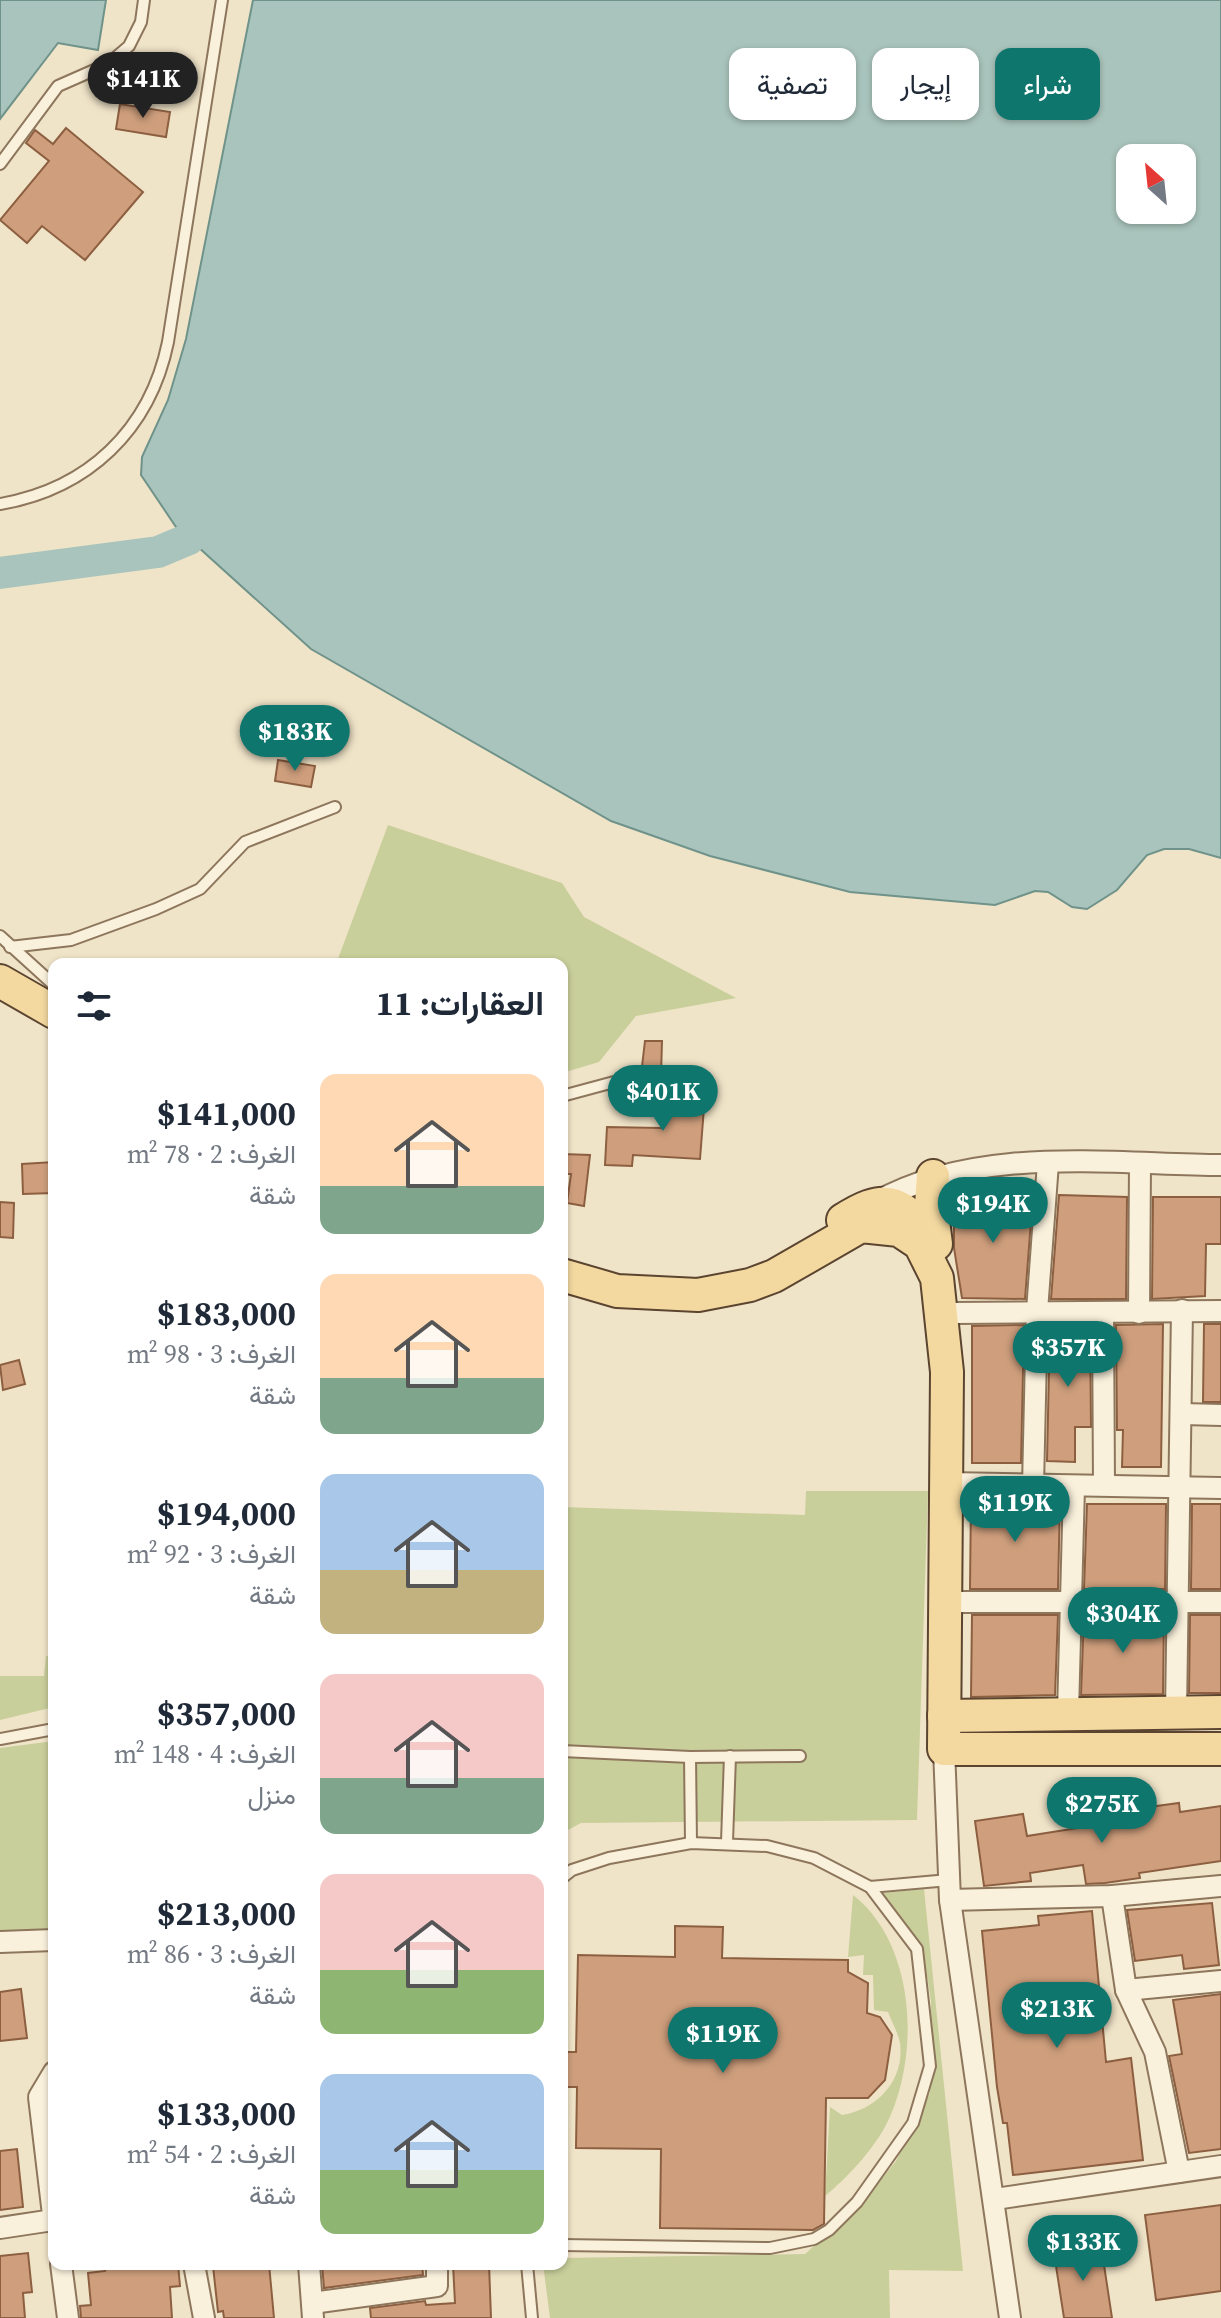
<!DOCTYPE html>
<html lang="ar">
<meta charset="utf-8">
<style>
:root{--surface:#fff;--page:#f2f2f3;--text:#1f2937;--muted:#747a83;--accent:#0f766e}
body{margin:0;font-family:"Source Serif 4",Vazirmatn,serif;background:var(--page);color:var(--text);direction:rtl;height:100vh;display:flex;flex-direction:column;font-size:30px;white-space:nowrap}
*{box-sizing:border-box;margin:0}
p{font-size:26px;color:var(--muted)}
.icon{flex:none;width:44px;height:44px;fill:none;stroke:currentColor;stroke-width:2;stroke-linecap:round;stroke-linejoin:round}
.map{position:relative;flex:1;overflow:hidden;direction:ltr}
.drawer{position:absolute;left:48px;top:958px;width:520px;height:1312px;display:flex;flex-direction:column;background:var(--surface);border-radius:16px;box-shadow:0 2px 6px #0004;direction:rtl}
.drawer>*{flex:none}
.hud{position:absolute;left:592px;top:48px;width:508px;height:72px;direction:rtl;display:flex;gap:16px}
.needle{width:52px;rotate:333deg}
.controls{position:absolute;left:1116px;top:144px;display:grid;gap:16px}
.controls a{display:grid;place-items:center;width:80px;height:80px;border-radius:16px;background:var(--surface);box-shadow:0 2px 6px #0004;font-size:40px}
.price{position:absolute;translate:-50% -68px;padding:0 18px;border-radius:28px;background:var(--accent);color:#fff;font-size:26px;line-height:52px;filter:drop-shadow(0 2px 4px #0008)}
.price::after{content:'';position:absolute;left:50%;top:48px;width:24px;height:18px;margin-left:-12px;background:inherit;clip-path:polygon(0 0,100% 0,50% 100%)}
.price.on{background:#222;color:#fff}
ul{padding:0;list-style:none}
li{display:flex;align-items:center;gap:24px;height:200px;padding:0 24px}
li span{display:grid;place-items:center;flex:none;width:224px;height:160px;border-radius:16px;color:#555}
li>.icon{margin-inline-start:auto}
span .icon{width:96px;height:96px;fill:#fffc;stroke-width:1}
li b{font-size:34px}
h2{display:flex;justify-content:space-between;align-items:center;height:96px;padding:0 24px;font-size:34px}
.tag{padding:0 28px;border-radius:16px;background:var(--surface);box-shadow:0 2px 6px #0004;font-size:28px;line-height:72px}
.tag.on{background:var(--accent);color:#fff}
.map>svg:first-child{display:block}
.green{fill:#c9cf9b}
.water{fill:#a9c4bc;stroke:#6f938a;stroke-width:2;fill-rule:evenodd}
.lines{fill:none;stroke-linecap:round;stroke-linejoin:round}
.river{stroke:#a9c4bc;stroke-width:32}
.building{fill:#cf9f7d;stroke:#8d5f41;stroke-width:2}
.service-casing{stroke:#8d765c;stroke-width:14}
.minor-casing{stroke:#8d765c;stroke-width:24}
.primary-casing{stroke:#5b4430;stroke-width:36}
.service{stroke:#faf1dc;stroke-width:10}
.minor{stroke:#faf1dc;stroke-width:20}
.primary{stroke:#f3d9a0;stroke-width:32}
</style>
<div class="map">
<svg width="1221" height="2318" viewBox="0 0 1221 2318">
<rect width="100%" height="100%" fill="#f0e4c8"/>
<g class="green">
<path d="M388,825L562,883L584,917L736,998L636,1016L599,1062L562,1073V964H336Z"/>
<path d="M806,1491H928L917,1820L581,1823L562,1833V1507L805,1515Z"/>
<path d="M46,1656H54V1707L0,1720V1676H44Z"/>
<path d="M54,1741V1930L0,1933V1748Z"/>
<path d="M924,1889L963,2271L889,2270L890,2318H550L543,2264H562V2258L805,2254L863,2202L896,2161L930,2093L931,2001L923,1951L882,1893Z"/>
<path d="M853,1895C917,1945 921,2059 885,2127C871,2152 847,2178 825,2196L830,2107L842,2115C876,2110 905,2081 900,2043C898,2033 892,2022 888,2012L874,2010L873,1975H863L864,1955L848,1957Z"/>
</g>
<g class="water">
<path d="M0,0H106L98,50L58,43L0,119Z"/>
<path d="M253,0H1221V858L1189,849H1164L1147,855L1117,890L1087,909L1072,907L1048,892L1035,891L995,905L850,892L710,856L611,821L311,649L176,527L141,475L142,457L168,400L186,339ZM1130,158H1182V210H1130Z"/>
</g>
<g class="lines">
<path class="river" d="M0,573L158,552L189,539"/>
</g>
<g class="building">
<path d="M120,104L170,112L166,137L116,129Z"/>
<path d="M66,128L143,192L85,260L42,226L27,243L0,220L49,161L26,143L35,130L53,144Z"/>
<path d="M278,760L315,766L311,787L275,781Z"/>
<path d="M645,1041H662L661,1075H641Z"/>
<path d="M683,1081L706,1082L700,1159L633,1155L632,1166L605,1165L607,1127L662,1128L663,1111L682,1112Z"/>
<path d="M562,1154L590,1155L584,1206L567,1203L571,1174H562Z"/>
<path d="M54,1162V1193L23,1194L22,1164Z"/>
<path d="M996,1193L1033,1195L1025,1299L962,1298L954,1248V1195L996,1196Z"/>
<path d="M1059,1195L1127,1197L1126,1299H1051Z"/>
<path d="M1153,1197H1221V1244H1206L1205,1296L1152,1299Z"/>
<path d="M0,1202L14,1203L13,1238L0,1237Z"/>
<path d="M1163,1324L1161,1467H1122L1123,1430H1117L1116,1325Z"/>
<path d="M1204,1324H1221V1402H1203Z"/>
<path d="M1024,1325L1021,1463H972V1326Z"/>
<path d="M1050,1325H1090L1091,1427H1075V1462L1047,1461Z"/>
<path d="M19,1360L25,1384L3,1390L0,1365Z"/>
<path d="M971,1499L1060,1501L1058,1589H970Z"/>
<path d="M1087,1504H1166L1165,1589H1084Z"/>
<path d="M1192,1504H1221V1589H1191Z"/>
<path d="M972,1615H1058L1055,1695L971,1697Z"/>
<path d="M1084,1615H1164L1163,1694L1081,1695Z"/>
<path d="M1190,1615H1221V1693H1189Z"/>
<path d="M1179,1803L1180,1812L1221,1806V1861L1139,1873L1140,1878L1105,1883L1086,1884L1083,1865L1030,1873L1031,1881L984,1886L975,1821L1023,1814L1027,1836L1078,1828L1076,1817Z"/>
<path d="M1212,1903L1219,1965L1184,1969L1182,1955L1135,1961L1127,1910Z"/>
<path d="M1092,1911L1106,2062L1131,2058L1143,2160L1013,2175L1007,2123H1003L997,2087L982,1931L1039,1925L1038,1916Z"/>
<path d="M675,1926L723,1927L722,1958L848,1960V1972L868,1983L867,2013L880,2017L892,2035L885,2080L868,2098H826L824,2224L813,2230L660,2228L661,2149L576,2148L577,2087H562V2052H576L578,1955L675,1957Z"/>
<path d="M21,1989L27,2038L0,2041V1992Z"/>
<path d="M1221,1994V2149L1189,2153L1169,2056L1182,2054L1173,2000Z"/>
<path d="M17,2149L23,2207L0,2210V2151Z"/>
<path d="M1221,2205V2291L1156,2300L1145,2215Z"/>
<path d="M1101,2245L1112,2318H1064L1054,2253Z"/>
<path d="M28,2253L32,2292L23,2293L25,2318H0V2256Z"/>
<path d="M104,2264H178L180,2286L170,2287L172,2318H81L80,2306L91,2305L88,2273L105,2271Z"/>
<path d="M269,2264L274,2318H224L223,2311L218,2312L213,2266Z"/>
<path d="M322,2264H422L423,2275L324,2288Z"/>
<path d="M453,2264H489L491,2318H371L370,2308L425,2301L426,2305L455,2303Z"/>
</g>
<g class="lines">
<defs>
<g id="service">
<path d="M0,164L58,86L108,64L129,46L141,22L144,0"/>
<path d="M0,504C88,489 150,430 168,342L222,0"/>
<path d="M0,936L54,985"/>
<path d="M10,947L71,940L156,909L200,889L245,842L335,807"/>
<path d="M562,1096L614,1082"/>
<path d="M0,1739L54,1729"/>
<path d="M562,1751L690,1757L800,1756"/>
<path d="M690,1757L691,1843"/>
<path d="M727,1842L730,1756"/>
<path d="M562,1878L572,1870L609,1858L691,1843L767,1846L814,1858L870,1887L917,1949L930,2066L913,2123L857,2202L829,2230L814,2239L770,2248L562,2245"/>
<path d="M870,1887L949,1880"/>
<path d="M527,2264L532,2318"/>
</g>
<g id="minor">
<path d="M876,1202C978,1145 1108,1164 1221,1165"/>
<path d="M954,1313L1221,1311"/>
<path d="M1103,1313L1104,1485"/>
<path d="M1139,1313L1140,1164"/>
<path d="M1183,1414L1221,1415"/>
<path d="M947,1483L1221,1488"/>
<path d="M1033,1486L1037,1311L1048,1163"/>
<path d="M947,1602H1221"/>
<path d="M1176,1712L1182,1310"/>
<path d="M1068,1713L1074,1487"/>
<path d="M944,1749L950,1900L1010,2318"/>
<path d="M1112,1896L1126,1990L1155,2052L1179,2172"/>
<path d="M950,1900L1112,1896L1221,1886"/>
<path d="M0,1942L54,1940"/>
<path d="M1126,1990L1221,1981"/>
<path d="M54,2072L39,2097L54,2223"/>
<path d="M995,2199L1221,2166"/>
<path d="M0,2228L53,2220"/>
<path d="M61,2264L68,2318"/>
<path d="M194,2264L204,2318"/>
<path d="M309,2264L313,2318"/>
<path d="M312,2303L437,2286V2264"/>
</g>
<g id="primary">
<path d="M0,981L54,1012"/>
<path d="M933,1176L931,1205L936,1244"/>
<path d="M843,1220C882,1195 898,1198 928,1234"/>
<path d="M562,1275L617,1291L698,1295L750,1285L774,1276L861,1226L899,1230L920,1244L937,1278L947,1372L944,1749H1221"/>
<path d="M944,1716L1221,1712"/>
</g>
</defs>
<use href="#service" class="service-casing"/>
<use href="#minor" class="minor-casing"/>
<use href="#primary" class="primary-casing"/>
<use href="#service" class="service"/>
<use href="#minor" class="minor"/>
<use href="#primary" class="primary"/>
</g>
</svg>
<div class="controls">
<a><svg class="needle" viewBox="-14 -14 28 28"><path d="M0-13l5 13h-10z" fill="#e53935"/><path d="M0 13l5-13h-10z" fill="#747a83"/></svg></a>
</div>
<b class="price on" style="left:143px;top:120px">$141K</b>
<b class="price" style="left:295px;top:773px">$183K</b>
<b class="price" style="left:663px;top:1133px">$401K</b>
<b class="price" style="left:993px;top:1245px">$194K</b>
<b class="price" style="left:1068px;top:1389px">$357K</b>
<b class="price" style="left:1015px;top:1544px">$119K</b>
<b class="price" style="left:1123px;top:1655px">$304K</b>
<b class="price" style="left:1102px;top:1845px">$275K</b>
<b class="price" style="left:1057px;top:2050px">$213K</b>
<b class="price" style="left:723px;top:2075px">$119K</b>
<b class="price" style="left:1083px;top:2283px">$133K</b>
<div class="hud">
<a class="tag on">شراء</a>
<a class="tag">إيجار</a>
<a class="tag">تصفية</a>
</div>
<section class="drawer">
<h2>العقارات: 11<svg class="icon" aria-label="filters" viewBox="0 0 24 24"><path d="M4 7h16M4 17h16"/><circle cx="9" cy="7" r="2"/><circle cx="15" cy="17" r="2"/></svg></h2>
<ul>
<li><span style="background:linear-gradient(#ffd9b3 70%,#7fa58c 0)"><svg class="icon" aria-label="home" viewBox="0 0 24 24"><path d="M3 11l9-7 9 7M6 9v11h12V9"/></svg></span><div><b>$141,000</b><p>الغرف: 2 · 78 m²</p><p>شقة</p></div></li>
<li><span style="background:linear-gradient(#ffd9b3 65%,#7fa58c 0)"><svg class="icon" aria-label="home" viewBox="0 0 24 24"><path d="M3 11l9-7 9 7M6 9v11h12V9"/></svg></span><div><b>$183,000</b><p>الغرف: 3 · 98 m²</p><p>شقة</p></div></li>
<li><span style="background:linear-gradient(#a9c7e8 60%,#c2b280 0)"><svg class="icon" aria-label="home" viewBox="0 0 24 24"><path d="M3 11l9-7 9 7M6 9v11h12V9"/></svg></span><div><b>$194,000</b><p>الغرف: 3 · 92 m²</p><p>شقة</p></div></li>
<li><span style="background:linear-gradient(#f6c9c9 65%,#7fa58c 0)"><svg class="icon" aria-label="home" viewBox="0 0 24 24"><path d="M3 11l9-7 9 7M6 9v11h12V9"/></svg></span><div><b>$357,000</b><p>الغرف: 4 · 148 m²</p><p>منزل</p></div></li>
<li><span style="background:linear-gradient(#f6c9c9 60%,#8fb573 0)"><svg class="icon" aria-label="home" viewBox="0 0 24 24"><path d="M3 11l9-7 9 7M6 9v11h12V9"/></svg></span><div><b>$213,000</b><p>الغرف: 3 · 86 m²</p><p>شقة</p></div></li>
<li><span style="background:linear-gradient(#a9c7e8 60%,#8fb573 0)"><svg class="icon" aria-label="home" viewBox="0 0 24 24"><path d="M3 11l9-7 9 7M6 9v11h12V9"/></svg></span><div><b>$133,000</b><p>الغرف: 2 · 54 m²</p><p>شقة</p></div></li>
</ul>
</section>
</div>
